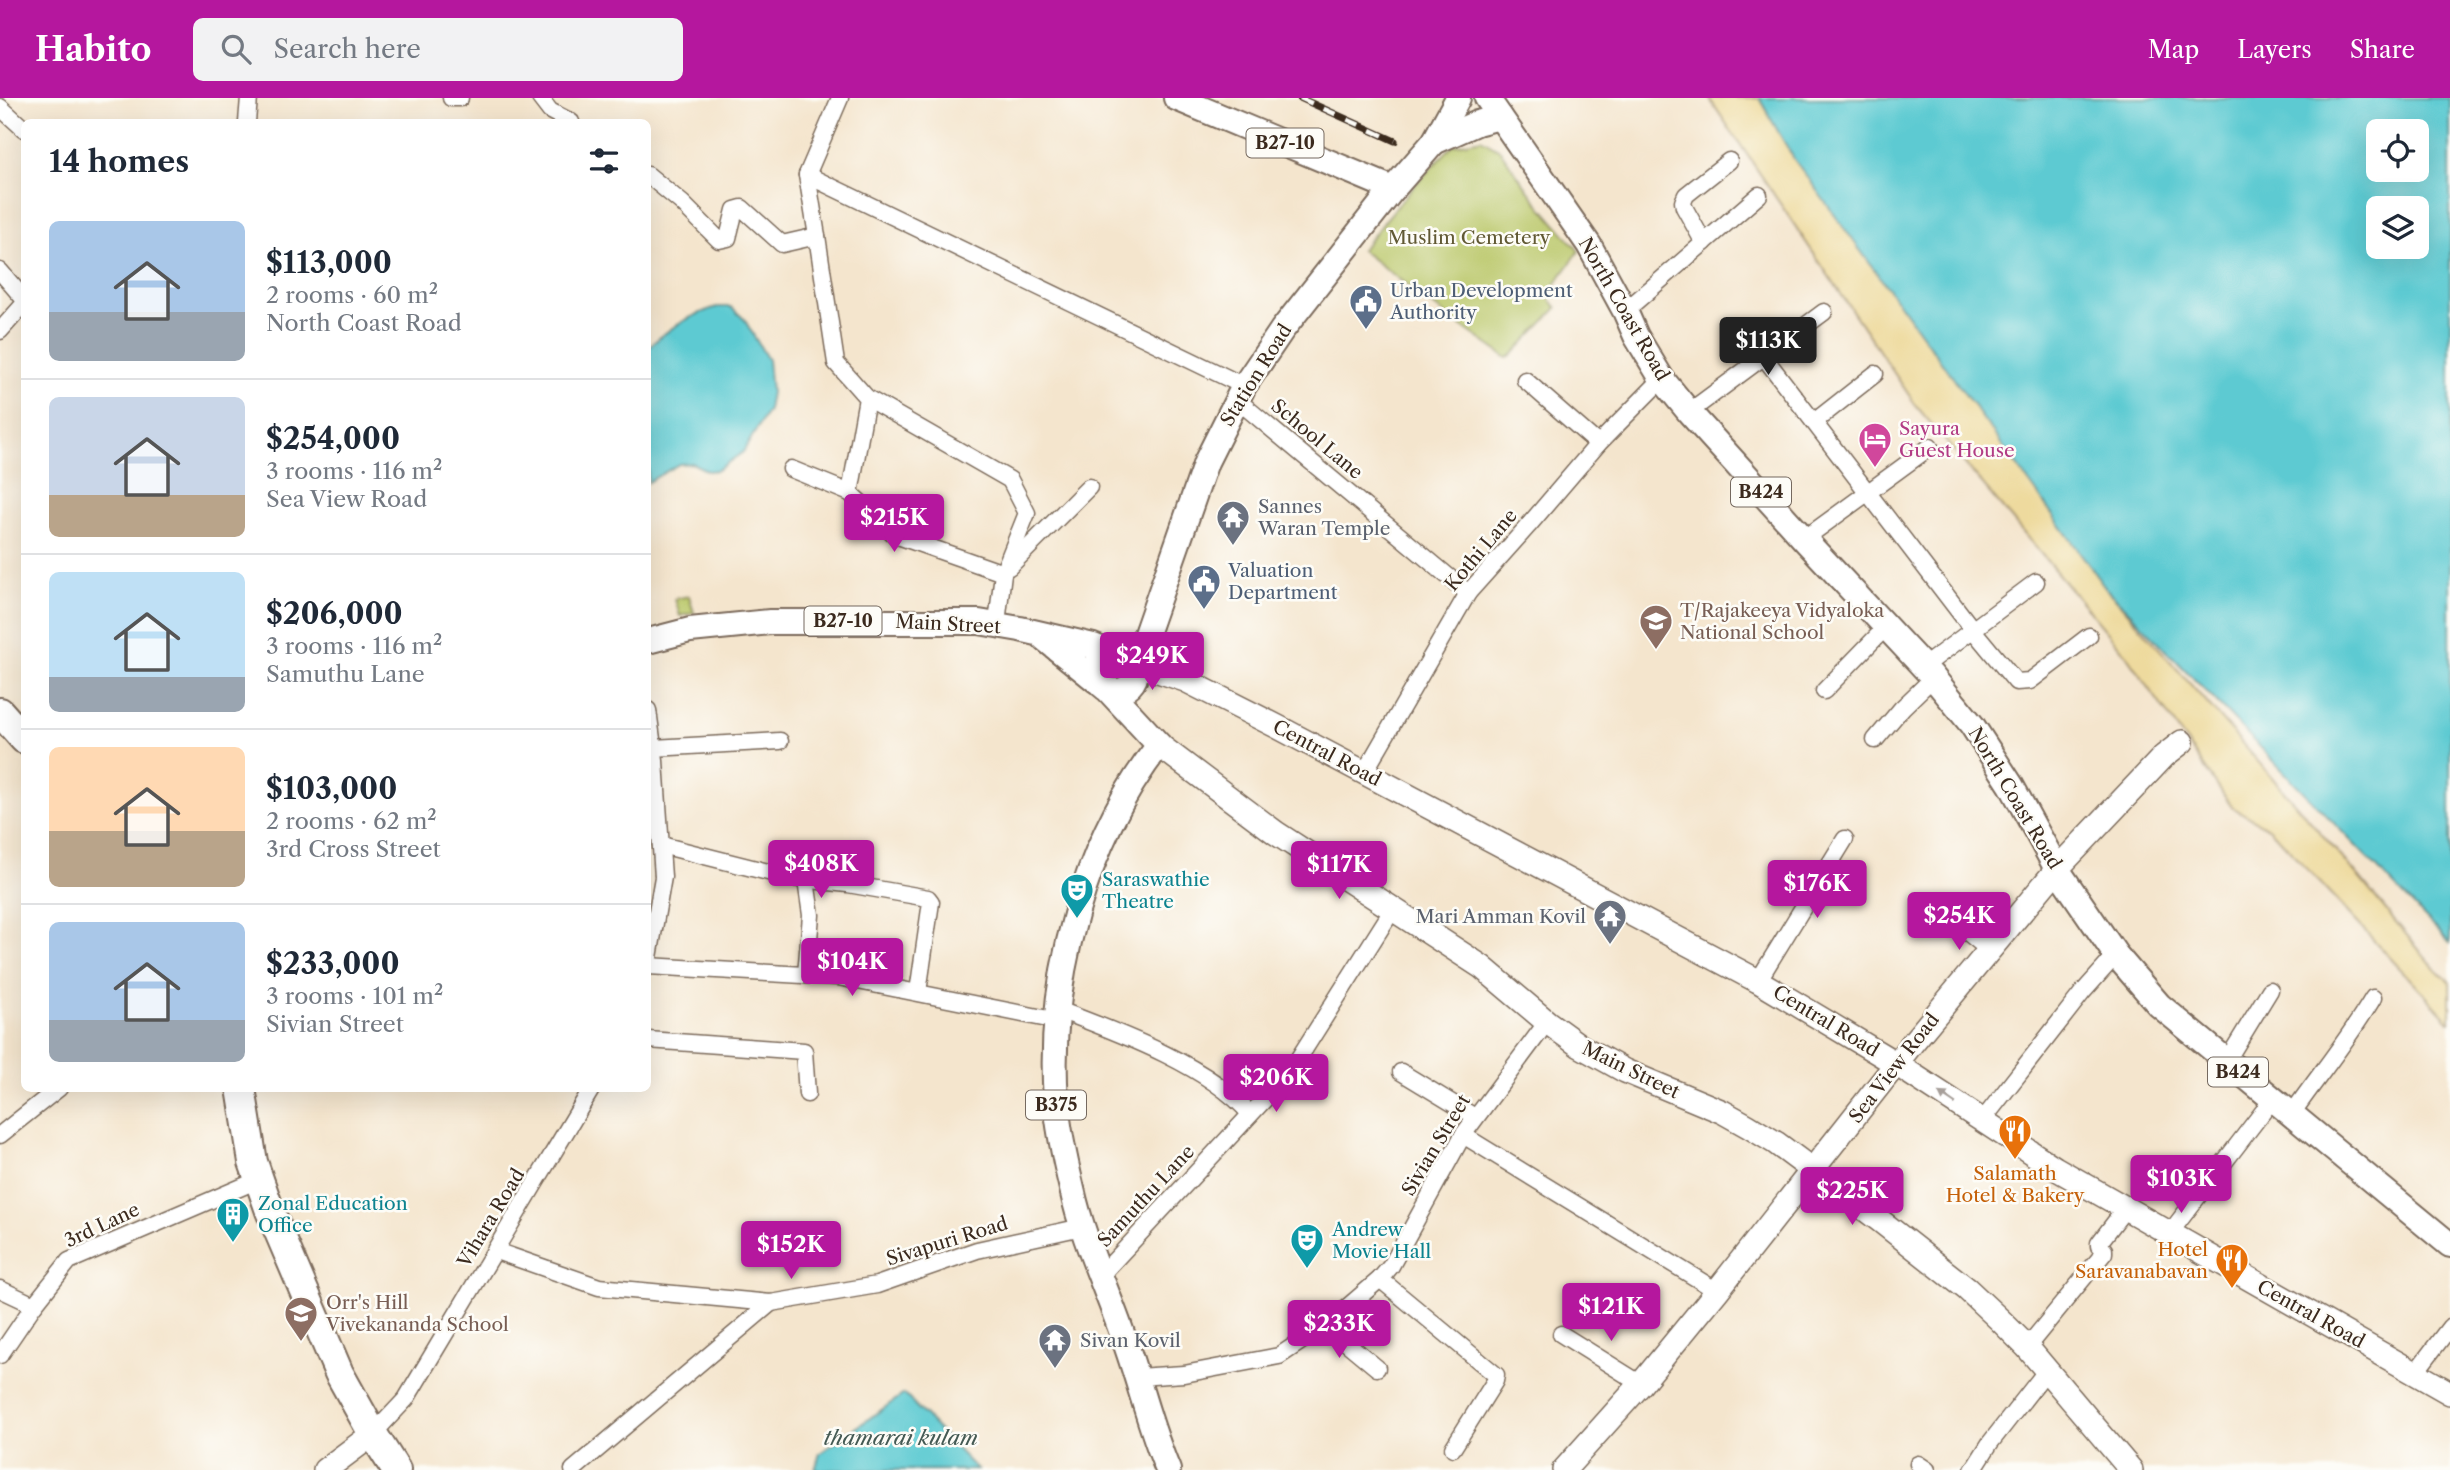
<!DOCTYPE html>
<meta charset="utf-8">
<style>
:root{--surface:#fff;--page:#f2f2f3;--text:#1f2937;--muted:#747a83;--line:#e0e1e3;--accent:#b5179e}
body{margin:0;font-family:"Libre Caslon Text",serif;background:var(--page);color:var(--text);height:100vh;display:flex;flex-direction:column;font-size:26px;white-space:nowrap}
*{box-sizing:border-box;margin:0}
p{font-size:23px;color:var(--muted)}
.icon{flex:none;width:38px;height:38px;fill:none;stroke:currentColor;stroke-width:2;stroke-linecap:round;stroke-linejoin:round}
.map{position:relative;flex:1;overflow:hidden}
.details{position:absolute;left:21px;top:21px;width:630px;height:973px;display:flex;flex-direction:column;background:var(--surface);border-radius:10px;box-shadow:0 7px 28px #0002}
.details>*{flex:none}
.buttons{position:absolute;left:2366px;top:21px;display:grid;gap:14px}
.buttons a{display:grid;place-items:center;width:63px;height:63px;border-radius:10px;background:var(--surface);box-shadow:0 7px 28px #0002;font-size:35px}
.price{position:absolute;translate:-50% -60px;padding:0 16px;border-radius:7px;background:var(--accent);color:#fff;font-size:23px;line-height:46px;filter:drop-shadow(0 2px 4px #0008)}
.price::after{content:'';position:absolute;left:50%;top:42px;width:21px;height:16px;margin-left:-10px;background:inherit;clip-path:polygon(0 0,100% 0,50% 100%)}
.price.on{background:#222;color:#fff}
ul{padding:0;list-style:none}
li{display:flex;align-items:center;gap:21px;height:175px;padding:0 28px}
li+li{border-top:2px solid var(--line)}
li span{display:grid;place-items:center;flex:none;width:196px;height:140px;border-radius:10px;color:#555}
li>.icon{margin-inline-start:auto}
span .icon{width:84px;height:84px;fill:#fffc;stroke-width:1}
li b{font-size:30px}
h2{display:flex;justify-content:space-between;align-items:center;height:84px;padding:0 28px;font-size:30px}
header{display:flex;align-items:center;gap:42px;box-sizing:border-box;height:98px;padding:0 35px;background:var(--accent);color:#fff}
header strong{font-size:33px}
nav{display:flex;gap:38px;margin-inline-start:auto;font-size:24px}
.search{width:490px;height:63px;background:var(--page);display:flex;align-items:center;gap:18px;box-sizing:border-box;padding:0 24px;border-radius:10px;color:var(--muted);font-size:26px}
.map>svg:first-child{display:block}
.green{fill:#bac769;stroke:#7a7844;stroke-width:2}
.sand{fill:#eeda9e;stroke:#94825e;stroke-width:2}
.water{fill:#5dcad2;stroke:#4c7a78;stroke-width:2;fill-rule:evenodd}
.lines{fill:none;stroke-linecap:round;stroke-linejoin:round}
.street-casing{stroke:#7c6b5b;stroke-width:19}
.secondary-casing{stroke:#7c6b5b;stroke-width:26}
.primary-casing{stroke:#7c6b5b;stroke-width:28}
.highway-casing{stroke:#7c6b5b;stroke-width:32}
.street{stroke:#fff;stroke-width:16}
.secondary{stroke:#fff;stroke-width:23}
.primary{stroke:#fff;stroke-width:24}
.highway{stroke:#fff;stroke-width:28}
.rail-casing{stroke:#3b2a1e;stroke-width:7}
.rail{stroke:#fdfcf7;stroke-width:4.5;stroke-dasharray:13;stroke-linecap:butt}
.oneway{fill:#a79f9a}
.labels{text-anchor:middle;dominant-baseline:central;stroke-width:5;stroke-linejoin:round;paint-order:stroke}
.shield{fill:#fdfcf7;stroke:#75695f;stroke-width:2}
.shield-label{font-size:18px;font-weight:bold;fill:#3b2a1e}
.park-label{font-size:19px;fill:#615934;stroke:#fdfcf7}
.service-label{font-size:19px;fill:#4e5e75;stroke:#fdfcf7;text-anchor:start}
.street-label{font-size:19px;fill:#3b2a1e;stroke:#fdfcf7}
.hotel-label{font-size:19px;fill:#b23c85;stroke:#fdfcf7;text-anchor:start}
.worship-label{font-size:19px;fill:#5b616d;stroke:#fdfcf7;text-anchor:start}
.education-label{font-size:19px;fill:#785e54;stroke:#fdfcf7;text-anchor:start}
.culture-label{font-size:19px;fill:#0d838f;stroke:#fdfcf7;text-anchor:start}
.food-label{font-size:19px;fill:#c56008;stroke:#fdfcf7}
.water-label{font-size:21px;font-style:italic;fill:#455a54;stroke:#fdfcf7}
</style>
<header>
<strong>Habito</strong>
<div class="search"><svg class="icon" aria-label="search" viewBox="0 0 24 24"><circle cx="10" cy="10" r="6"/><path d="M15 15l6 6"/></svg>Search here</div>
<nav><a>Map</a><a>Layers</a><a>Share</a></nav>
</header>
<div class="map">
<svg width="2450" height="1372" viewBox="0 0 2450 1372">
<rect width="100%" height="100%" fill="#fdfcf7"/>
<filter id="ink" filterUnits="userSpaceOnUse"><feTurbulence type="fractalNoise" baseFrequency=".0143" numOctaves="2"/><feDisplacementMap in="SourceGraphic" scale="14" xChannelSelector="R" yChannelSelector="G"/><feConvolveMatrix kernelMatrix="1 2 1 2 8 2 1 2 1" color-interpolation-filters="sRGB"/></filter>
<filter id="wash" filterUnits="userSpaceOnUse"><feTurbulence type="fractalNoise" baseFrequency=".00686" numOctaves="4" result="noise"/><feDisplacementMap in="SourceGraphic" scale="28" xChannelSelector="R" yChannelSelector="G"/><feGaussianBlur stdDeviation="1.57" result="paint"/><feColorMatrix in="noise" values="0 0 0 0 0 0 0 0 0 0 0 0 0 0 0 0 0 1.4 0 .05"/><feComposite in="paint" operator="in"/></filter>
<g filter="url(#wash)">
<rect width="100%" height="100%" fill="#f4e5cd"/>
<g class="green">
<path d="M1481,41L1500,52L1533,99L1579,153L1547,198L1557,210L1512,257L1507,260L1447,218L1361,152L1411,91L1453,47Z"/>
<path d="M689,498L694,515L680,518L675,501Z"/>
</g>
<path class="sand" d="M1709,0H1759L1794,61L2106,490L2353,772L2434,870L2450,884V924L2270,731L2232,709L2124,554L1917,309Z"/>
<g class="water">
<path d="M1759,0H2450V845L2106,490L1794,61ZM2417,33V72H2378V33ZM2417,110V149H2378V110Z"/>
<path d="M717,209H731L744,221L768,262L771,294L768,312L743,354L717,372L708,373L692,365L679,366L648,384V250C667,231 691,217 717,209Z"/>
<path d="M904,1296L977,1372H815L820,1355Z"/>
</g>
</g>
<g filter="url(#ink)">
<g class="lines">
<defs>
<g id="street">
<path d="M451,0H460"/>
<path d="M540,0L550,13L571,24"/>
<path d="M840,0L807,77L1244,288"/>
<path d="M0,9L24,31"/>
<path d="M247,24L249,0"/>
<path d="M648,77L682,105L719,142L728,140L735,112L742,110L782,146L817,138L807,77"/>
<path d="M817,138L836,265L867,300L850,395"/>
<path d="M1704,145L1684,109L1683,104L1686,97L1729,63"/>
<path d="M0,173L24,201"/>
<path d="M1625,213L1759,97"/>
<path d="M0,233L24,206"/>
<path d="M1764,259L1973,532L2016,584L2030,583L2089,538"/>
<path d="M1525,282L1598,346"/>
<path d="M867,300L1010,382L1027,415L1003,475"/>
<path d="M1236,301L1468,495"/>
<path d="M1689,314L1824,214"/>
<path d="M1814,324L1875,276"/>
<path d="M791,371L850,395L895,437L1003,475L997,525"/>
<path d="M1804,441L1930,349"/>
<path d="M1009,469L1089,389"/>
<path d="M1923,569L2036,484"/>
<path d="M1824,593L1887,528"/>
<path d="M648,612L655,663L663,779L648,865"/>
<path d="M1875,642L1902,610L1933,580"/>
<path d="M653,650L780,643"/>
<path d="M1364,675L1468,495L1528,428L1598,346L1662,281"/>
<path d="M661,747L792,780L848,786L928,800L931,804L918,894"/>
<path d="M806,782L811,817L806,877"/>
<path d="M1933,806L1989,852"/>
<path d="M648,868L838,879L1058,923"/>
<path d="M1758,883L1845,741"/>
<path d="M1059,912C1117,934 1210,968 1250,1016"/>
<path d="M648,942L804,953L807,996"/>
<path d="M2226,964L2270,892"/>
<path d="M1401,974L1475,1019"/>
<path d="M2291,1017C2318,978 2349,941 2373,900"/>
<path d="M1982,1023L2082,895L2116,857"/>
<path d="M0,1037L59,990"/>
<path d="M1463,1037L1717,1193"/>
<path d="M2169,1136L2272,1002"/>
<path d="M496,1153L599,1189L771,1205L877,1187L977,1152L1082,1129"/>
<path d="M1101,1177L1290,974L1393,811"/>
<path d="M1380,1181L1496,1277L1495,1283L1453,1350"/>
<path d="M0,1191L34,1207"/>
<path d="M1325,1227L1377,1270"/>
<path d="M1561,1236L1641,1286"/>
<path d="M2027,1249L2104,1155V1152L2099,1148V1145L2125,1111"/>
<path d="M0,1257L34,1207L69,1163L258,1082"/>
<path d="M2415,1275L2450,1229"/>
<path d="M1137,1279L1184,1276L1279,1258L1330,1224L1380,1181L1391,1168L1463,1037L1547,924"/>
<path d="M373,1336L406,1301L592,990"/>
<path d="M1918,1366L1927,1372"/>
<path d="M573,1372L771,1205"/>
<path d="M1973,1372L1990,1345L2047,1272"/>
</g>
<g id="secondary">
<path d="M1134,565L1185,582L1278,629L1758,883L1890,962L2055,1070L2450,1295"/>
<path d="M1159,647L1276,735L1482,869L1547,924L1580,948L1625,973L1723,1014L1748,1028L1776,1045L1878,1121L1967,1191L2000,1222L2027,1249L2131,1372"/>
<path d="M325,1372L373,1336"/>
<path d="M1564,1372L1641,1286L1717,1193L1914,943L2057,771L2164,658L2182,644"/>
</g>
<g id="primary">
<path d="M1176,0L1393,91"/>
<path d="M1487,0L1589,147L1625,213L1636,238L1662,281L1689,314L1804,441L1932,578L1972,627L2011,687L2057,771L2116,857L2159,907L2450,1147"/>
<path d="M1434,44L1477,25L1500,19"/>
<path d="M1045,541L1097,583"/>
<path d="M648,543L690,532L770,524H979L1020,531L1093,548L1108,554"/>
<circle cx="1116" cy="573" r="20"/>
<path d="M1133,562L1146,536L1206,364L1244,288L1282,232L1393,91L1434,44L1458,0"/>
<path d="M1109,593L1159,647"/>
<path d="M1159,647C1085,742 1047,882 1056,1002C1058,1032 1065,1062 1072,1091C1083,1142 1107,1191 1124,1241C1140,1285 1150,1330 1168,1372"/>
</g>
<g id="highway">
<path d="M0,614L24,641"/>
<path d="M241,990L253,1064L270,1113L339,1275L373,1336L396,1372"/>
</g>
</defs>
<use href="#street" class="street-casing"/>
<use href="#secondary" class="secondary-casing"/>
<use href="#primary" class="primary-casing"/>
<use href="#highway" class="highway-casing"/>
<use href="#street" class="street"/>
<use href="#secondary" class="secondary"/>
<use href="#primary" class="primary"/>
<use href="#highway" class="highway"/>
<defs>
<path id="rail" d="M1300,0L1395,43"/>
</defs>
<use href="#rail" class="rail-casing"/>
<use href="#rail" class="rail"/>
</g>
<defs><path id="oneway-solid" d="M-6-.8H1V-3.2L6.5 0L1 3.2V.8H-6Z" transform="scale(1.75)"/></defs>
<use class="oneway" href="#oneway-solid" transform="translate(1947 1000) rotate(-146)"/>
</g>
<defs>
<symbol id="civic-pin" viewBox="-11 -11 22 30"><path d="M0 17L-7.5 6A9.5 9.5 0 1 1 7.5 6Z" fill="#5c6f8a" stroke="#fdfcf7"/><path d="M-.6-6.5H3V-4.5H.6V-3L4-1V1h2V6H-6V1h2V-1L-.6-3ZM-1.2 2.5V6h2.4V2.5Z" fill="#fff"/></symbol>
<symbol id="hotel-pin" viewBox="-11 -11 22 30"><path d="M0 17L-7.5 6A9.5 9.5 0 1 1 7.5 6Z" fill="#d1479c" stroke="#fdfcf7"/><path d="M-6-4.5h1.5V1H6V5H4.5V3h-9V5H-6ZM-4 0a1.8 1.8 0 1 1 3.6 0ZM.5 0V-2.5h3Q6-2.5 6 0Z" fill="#fff"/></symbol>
<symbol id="temple-pin" viewBox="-11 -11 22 30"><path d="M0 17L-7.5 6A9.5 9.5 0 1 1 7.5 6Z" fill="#6b7280" stroke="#fdfcf7"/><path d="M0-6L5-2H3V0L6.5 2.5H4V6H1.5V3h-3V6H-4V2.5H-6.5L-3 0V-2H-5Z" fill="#fff"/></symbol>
<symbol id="school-pin" viewBox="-11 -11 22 30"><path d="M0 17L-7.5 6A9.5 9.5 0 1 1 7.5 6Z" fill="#8d6e63" stroke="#fdfcf7"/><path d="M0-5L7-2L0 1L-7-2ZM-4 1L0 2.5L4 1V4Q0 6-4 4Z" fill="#fff"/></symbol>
<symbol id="theatre-pin" viewBox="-11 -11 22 30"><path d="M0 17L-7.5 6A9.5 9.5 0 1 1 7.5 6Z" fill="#0f9aa8" stroke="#fdfcf7"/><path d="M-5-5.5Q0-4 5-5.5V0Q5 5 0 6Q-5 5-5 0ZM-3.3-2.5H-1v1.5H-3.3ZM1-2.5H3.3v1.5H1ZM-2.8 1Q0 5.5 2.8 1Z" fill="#fff"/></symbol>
<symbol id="restaurant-pin" viewBox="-11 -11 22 30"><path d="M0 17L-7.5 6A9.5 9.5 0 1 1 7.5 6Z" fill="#e8710a" stroke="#fdfcf7"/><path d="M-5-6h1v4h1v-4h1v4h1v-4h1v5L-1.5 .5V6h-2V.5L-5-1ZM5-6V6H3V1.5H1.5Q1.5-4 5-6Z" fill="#fff"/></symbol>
<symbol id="building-pin" viewBox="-11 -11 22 30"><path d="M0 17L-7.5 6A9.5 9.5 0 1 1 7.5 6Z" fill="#0f9aa8" stroke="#fdfcf7"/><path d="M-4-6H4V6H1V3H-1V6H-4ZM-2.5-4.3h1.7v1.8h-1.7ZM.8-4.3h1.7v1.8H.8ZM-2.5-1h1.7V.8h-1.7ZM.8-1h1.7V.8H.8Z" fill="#fff"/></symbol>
</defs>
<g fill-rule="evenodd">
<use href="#civic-pin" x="1347" y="184" width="38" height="52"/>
<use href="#hotel-pin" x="1856" y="322" width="38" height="52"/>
<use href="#temple-pin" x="1214" y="400" width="38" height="52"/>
<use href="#civic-pin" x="1185" y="464" width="38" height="52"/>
<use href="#school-pin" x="1637" y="504" width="38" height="52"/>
<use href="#theatre-pin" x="1058" y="773" width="38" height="52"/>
<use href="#temple-pin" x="1591" y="799" width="38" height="52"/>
<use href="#restaurant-pin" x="1996" y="1014" width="38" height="52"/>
<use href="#building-pin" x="214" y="1097" width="38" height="52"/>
<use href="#theatre-pin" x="1288" y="1123" width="38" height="52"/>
<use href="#restaurant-pin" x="2213" y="1143" width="38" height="52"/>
<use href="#school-pin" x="282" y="1196" width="38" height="52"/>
<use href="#temple-pin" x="1036" y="1223" width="38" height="52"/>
</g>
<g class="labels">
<g class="shield">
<rect x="1246.5" y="30.5" width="77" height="29" rx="5"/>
<rect x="1731" y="379.5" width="60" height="29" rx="5"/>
<rect x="804.5" y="508.5" width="77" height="29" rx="5"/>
<rect x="2208" y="959.5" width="60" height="29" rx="5"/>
<rect x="1026" y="992.5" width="60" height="29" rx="5"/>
</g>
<g class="shield-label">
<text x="1285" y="45">B27-10</text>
<text x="1761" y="394">B424</text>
<text x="843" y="523">B27-10</text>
<text x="2238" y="974">B424</text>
<text x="1056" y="1007">B375</text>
</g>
<g class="park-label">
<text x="1469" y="139">Muslim Cemetery</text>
</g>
<g class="service-label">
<text x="1390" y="192">Urban Development<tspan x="1390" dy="22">Authority</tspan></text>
<text x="1228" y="472">Valuation<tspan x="1228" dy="22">Department</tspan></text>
</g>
<g class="street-label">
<text transform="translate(1624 211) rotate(60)">North Coast Road</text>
<text transform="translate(1256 277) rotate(-58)">Station Road</text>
<text transform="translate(1317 341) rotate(40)">School Lane</text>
<text transform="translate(1481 452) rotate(-50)">Kothi Lane</text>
<text transform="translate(948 526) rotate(3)">Main Street</text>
<text transform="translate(1327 655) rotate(28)">Central Road</text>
<text transform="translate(2015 700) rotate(59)">North Coast Road</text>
<text transform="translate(1826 923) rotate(31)">Central Road</text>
<text transform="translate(1894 970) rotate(-52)">Sea View Road</text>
<text transform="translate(1631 972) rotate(26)">Main Street</text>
<text transform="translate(1436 1047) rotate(-59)">Sivian Street</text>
<text transform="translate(1146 1098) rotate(-47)">Samuthu Lane</text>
<text transform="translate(491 1120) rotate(-59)">Vihara Road</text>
<text transform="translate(102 1127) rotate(-25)">3rd Lane</text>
<text transform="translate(947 1143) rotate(-17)">Sivapuri Road</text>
<text transform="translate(2311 1216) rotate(29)">Central Road</text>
</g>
<g class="hotel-label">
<text x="1899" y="330">Sayura<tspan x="1899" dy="22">Guest House</tspan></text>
</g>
<g class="worship-label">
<text x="1258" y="408">Sannes<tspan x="1258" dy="22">Waran Temple</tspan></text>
<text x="1586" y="818" text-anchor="end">Mari Amman Kovil</text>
<text x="1080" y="1242">Sivan Kovil</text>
</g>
<g class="education-label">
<text x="1680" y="512">T/Rajakeeya Vidyaloka<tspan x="1680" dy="22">National School</tspan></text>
<text x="326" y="1204">Orr's Hill<tspan x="326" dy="22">Vivekananda School</tspan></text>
</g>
<g class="culture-label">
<text x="1102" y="781">Saraswathie<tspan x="1102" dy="22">Theatre</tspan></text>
<text x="258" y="1105">Zonal Education<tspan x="258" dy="22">Office</tspan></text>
<text x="1332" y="1131">Andrew<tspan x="1332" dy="22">Movie Hall</tspan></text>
</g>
<g class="food-label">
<text x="2015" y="1075">Salamath<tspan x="2015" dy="22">Hotel &amp; Bakery</tspan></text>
<text x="2208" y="1151" text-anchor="end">Hotel<tspan x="2208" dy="22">Saravanabavan</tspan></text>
</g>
<g class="water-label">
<text x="901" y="1339">thamarai kulam</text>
</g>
</g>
</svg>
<div class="buttons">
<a><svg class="icon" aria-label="locate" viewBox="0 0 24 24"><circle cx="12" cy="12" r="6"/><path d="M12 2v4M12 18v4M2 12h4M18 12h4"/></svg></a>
<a><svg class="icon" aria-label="layers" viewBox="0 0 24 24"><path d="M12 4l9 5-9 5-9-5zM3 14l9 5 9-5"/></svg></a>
</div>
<b class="price on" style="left:1768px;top:279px">$113K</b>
<b class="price" style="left:894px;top:456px">$215K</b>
<b class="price" style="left:1152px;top:594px">$249K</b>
<b class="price" style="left:821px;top:802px">$408K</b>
<b class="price" style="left:1339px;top:803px">$117K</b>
<b class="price" style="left:1817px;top:822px">$176K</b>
<b class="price" style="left:1959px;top:854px">$254K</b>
<b class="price" style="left:852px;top:900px">$104K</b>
<b class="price" style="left:1276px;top:1016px">$206K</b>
<b class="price" style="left:2181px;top:1117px">$103K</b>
<b class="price" style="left:1852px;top:1129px">$225K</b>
<b class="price" style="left:791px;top:1183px">$152K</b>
<b class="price" style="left:1611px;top:1245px">$121K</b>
<b class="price" style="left:1339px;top:1262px">$233K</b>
<section class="details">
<h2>14 homes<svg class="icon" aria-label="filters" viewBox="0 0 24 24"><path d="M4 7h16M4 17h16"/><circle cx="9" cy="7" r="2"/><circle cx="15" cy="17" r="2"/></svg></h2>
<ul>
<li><span style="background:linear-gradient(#a9c7e8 65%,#9aa5b1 0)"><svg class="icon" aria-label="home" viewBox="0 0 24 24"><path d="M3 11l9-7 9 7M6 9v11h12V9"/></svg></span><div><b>$113,000</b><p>2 rooms · 60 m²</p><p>North Coast Road</p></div></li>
<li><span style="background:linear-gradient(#c9d6e8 70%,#b9a48a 0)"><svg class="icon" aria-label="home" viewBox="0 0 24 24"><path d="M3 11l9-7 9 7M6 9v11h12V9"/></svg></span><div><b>$254,000</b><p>3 rooms · 116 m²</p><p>Sea View Road</p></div></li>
<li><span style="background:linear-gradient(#bfe0f5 75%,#9aa5b1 0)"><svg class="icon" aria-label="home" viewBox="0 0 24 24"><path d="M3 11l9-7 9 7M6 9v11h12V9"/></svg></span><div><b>$206,000</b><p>3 rooms · 116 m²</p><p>Samuthu Lane</p></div></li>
<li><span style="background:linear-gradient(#ffd9b3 60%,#b9a48a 0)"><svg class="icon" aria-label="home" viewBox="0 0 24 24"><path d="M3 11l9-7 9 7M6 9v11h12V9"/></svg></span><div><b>$103,000</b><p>2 rooms · 62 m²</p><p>3rd Cross Street</p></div></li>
<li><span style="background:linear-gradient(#a9c7e8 70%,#9aa5b1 0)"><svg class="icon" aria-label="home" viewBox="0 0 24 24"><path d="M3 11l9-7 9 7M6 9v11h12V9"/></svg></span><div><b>$233,000</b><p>3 rooms · 101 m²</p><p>Sivian Street</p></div></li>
</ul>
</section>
</div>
